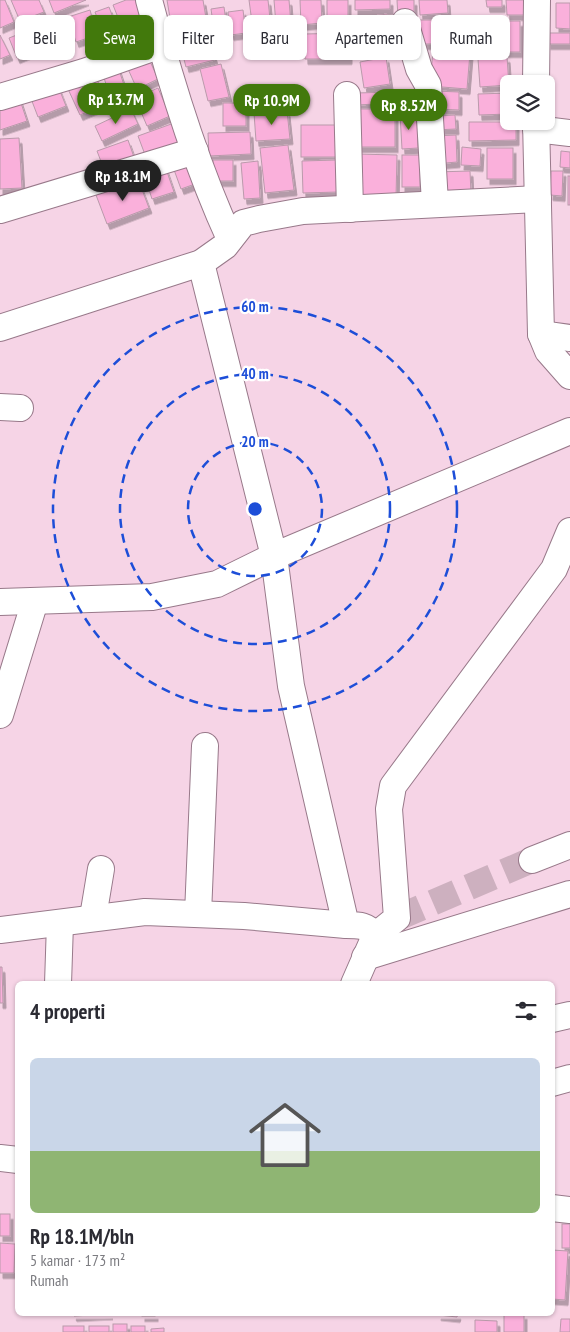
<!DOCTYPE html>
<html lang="id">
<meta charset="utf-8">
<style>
:root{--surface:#fff;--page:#f7f7f7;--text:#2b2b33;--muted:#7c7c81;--line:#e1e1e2;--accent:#42790c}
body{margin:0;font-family:"PT Sans Narrow",sans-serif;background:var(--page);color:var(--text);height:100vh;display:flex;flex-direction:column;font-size:19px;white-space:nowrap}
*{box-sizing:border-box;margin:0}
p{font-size:16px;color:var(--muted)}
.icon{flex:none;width:28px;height:28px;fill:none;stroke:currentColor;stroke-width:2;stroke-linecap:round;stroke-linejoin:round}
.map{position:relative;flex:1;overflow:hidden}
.drawer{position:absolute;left:15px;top:981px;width:540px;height:335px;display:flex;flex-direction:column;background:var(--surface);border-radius:8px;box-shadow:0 1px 4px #0004}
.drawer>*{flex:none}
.banner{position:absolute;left:15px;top:15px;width:540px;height:45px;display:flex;gap:10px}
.fabs{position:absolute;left:500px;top:75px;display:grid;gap:10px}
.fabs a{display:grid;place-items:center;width:55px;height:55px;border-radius:8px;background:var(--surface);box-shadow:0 1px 4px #0004;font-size:25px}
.price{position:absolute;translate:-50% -42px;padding:0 11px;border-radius:18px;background:var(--accent);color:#fff;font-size:16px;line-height:32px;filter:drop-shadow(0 1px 2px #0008)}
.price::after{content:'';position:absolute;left:50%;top:30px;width:15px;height:11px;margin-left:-8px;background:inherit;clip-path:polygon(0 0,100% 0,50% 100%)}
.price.active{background:#222;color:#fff}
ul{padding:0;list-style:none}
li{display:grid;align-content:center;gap:10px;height:265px;padding:0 15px}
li+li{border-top:1px solid var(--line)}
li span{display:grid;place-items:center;height:155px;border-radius:8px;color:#555}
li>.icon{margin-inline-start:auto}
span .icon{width:90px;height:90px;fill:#fffc;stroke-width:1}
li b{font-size:21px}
h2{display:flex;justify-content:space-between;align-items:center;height:60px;padding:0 15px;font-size:21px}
.chip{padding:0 18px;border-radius:8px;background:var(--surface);box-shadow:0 1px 4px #0004;font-size:18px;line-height:45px}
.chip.active{background:var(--accent);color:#fff}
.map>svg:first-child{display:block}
.building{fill:#fab0db;stroke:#ba9aab;filter:url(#shadow)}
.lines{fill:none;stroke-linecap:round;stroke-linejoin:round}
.minor-tunnel{stroke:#cdb0bf;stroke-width:26;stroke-dasharray:26 13;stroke-linecap:butt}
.minor-casing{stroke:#98798a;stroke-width:28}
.minor{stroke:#fff;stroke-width:26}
.ring{fill:none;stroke:#1d4ed8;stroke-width:2.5;stroke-dasharray:9 6}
.centre{fill:#1d4ed8;stroke:#fff;stroke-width:2.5}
.ring-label{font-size:15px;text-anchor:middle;font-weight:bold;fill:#1d4ed8;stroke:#fff;stroke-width:4.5;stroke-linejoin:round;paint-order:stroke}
</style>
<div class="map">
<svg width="570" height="1332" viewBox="0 0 570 1332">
<defs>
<filter id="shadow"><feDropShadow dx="3" dy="5.5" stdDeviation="0" flood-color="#0004"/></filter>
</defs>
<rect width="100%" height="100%" fill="#f6d4e6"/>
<g class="building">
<path d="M0,0H5L14,22L0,28Z"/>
<path d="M11,0H39L44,12L20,21Z"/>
<path d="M49,0H86L54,13Z"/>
<path d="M126,0H136L142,16L121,25L113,5Z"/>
<path d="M167,0H203L206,18L171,24Z"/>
<path d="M249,0H268L271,28L253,30Z"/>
<path d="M274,0H289L291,24L276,25Z"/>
<path d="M300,0H321L322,23L301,25Z"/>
<rect x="327" y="0" width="21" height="21"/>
<path d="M355,0H390V9L355,10Z"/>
<path d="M397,0H414V18H398Z"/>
<path d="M419,0H447L448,13L420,15Z"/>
<path d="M486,0H502V7H487Z"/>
<path d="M506,0H526V15H507Z"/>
<path d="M556,3H570V29L556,28Z"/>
<path d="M109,7L118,31L104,36L95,12Z"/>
<path d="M224,7L229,42L216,44L211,9Z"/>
<path d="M90,10L97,35L76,42L68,17Z"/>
<path d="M243,10L246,33L231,35L228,12Z"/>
<path d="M387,14L389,29L361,33L359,18Z"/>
<path d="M62,19L70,35L55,43L46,26Z"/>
<rect x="413" y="20" width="39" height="24"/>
<rect x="495" y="21" width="25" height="31"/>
<path d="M205,22L215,60L186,67L176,29Z"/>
<path d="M40,26L48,45L17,58L9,38Z"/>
<path d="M145,26L152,42L133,50L126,34Z"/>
<path d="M349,33V59H305L304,34Z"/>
<rect x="548" y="33" width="22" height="11"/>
<path d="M0,35L10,55L0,59Z"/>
<path d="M120,36L126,48L96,62L91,50Z"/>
<path d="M433,50L470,53L467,89L430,86Z"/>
<path d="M386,57L390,84L364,88L360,62Z"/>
<path d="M507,57L509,85L480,87L478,59Z"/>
<path d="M149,59L158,79L137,89L128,69Z"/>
<path d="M221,64L229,97L208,101L200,69Z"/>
<path d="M118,67L130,103L114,108L102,72Z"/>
<path d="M95,76L108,103L80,115L68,89Z"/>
<path d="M58,86L66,106L38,117L30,96Z"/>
<path d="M158,88L170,116L147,126L135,98Z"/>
<path d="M435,91L459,92V110L435,109Z"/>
<path d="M394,92L395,103L357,105L356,93Z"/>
<path d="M509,93V114L479,115L478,94Z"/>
<path d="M19,97L27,121L0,130V103Z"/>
<rect x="223" y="103" width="23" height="23"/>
<path d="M131,109L138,124L102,141L95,126Z"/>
<rect x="357" y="109" width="38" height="38"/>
<path d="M287,111L290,139L256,141L254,113Z"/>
<path d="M400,114H417L418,148L402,149Z"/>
<path d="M455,115L456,129L435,130V116Z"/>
<path d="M469,122H516V140L469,141Z"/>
<path d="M174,123L183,147L147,160L138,136Z"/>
<rect x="301" y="125" width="37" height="32"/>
<path d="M250,132L251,154L209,156L208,133Z"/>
<path d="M456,135L457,162L435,164L434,136Z"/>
<path d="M19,138L22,188L0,189V139Z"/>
<path d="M128,140L135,160L105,172L97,151Z"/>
<path d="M288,145L294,190L265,193L260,148Z"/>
<path d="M462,147L481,149L480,166L461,165Z"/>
<rect x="487" y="148" width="26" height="31"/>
<path d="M561,151L570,152V168L560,167Z"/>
<path d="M356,154L397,155L396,197L355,196Z"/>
<rect x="402" y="155" width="18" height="32"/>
<rect x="213" y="160" width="20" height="21"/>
<path d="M336,160L338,192L303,193L302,161Z"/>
<path d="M258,161L260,198L244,199L241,163Z"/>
<path d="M187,162L195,184L181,189L173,167Z"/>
<path d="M165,166L174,192L152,199L144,174Z"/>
<path d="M470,171L471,194L437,196L435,172Z"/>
<path d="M551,171H563L562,196L550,195Z"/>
<rect x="568" y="176" width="2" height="29"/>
<path d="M138,179L149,208L107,224L96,195Z"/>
<path d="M0,967H2L3,1003H0Z"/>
<rect x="0" y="1214" width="10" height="22"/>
<rect x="562" y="1224" width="8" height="24"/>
<path d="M0,1243L15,1244L14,1273H0Z"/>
<path d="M552,1250L568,1251L565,1300L552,1299Z"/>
<path d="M73,1314H110L74,1316Z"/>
<rect x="142" y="1314" width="13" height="2"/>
<path d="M438,1314H458L457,1317L438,1315Z"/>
<rect x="504" y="1314" width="20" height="18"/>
<path d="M561,1319H570V1332H560Z"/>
<path d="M475,1320L497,1321V1332H475Z"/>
<rect x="113" y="1324" width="14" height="8"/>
<rect x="63" y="1326" width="21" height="6"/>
<rect x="89" y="1326" width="20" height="6"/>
<rect x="131" y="1326" width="14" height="6"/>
<path d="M164,1328V1332H151V1329Z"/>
</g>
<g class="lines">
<path class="minor-tunnel" d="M397,918L532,860"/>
<defs>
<g id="minor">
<path d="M149,0C170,81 195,163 230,239"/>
<path d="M405,22L419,69L428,85L435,203"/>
<path d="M536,84L537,0"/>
<path d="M347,95L350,209"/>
<path d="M0,97L84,72L161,45"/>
<path d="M536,121L541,334L548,351L570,376"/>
<path d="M536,129L570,133"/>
<path d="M0,210L195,151"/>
<path d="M201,263L274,556L291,686L346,925C359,925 368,925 375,936"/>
<path d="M0,328L201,263L225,246L243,223L259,219L303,211L538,199"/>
<path d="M541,334L570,338"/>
<path d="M0,407L20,408"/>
<path d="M0,602L152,597L217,584L274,556L570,431"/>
<path d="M0,715L35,601"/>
<path d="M532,860L570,845"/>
<path d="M198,914L205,746"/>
<path d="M93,917L101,869"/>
<path d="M0,930L145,912L244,916L346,925"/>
<path d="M365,957L570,894"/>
<path d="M58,984L60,923"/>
<path d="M354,984L375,936L397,918L389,809L393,786L554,569L570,531"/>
<path d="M552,1019L570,1015"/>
<path d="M552,1083L570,1078"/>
<path d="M0,1158L18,1160"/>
<path d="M552,1208L570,1210"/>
</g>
</defs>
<use href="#minor" class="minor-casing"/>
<use href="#minor" class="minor"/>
</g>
<g class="ring">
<circle cx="255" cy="509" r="67"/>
<circle cx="255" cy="509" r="135"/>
<circle cx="255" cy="509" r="202"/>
</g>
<circle cx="255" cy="509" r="8" class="centre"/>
<g class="ring-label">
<text x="255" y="312">60 m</text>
<text x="255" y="379">40 m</text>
<text x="255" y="447">20 m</text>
</g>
</svg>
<div class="fabs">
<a><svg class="icon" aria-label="layers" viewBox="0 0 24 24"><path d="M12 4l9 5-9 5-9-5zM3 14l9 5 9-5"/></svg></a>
</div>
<b class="price" style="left:116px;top:125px">Rp 13.7M</b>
<b class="price" style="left:272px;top:126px">Rp 10.9M</b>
<b class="price" style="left:409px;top:131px">Rp 8.52M</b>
<b class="price active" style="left:123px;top:202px">Rp 18.1M</b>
<div class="banner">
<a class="chip">Beli</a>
<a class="chip active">Sewa</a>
<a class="chip">Filter</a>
<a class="chip">Baru</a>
<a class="chip">Apartemen</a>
<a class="chip">Rumah</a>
</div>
<section class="drawer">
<h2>4 properti<svg class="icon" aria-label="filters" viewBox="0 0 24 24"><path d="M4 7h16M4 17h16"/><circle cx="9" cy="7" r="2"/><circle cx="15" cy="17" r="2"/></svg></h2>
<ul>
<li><span style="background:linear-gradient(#c9d6e8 60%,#8fb573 0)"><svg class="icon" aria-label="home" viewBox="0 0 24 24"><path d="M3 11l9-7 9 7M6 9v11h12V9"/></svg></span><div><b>Rp 18.1M/bln</b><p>5 kamar · 173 m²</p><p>Rumah</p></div></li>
</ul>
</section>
</div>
